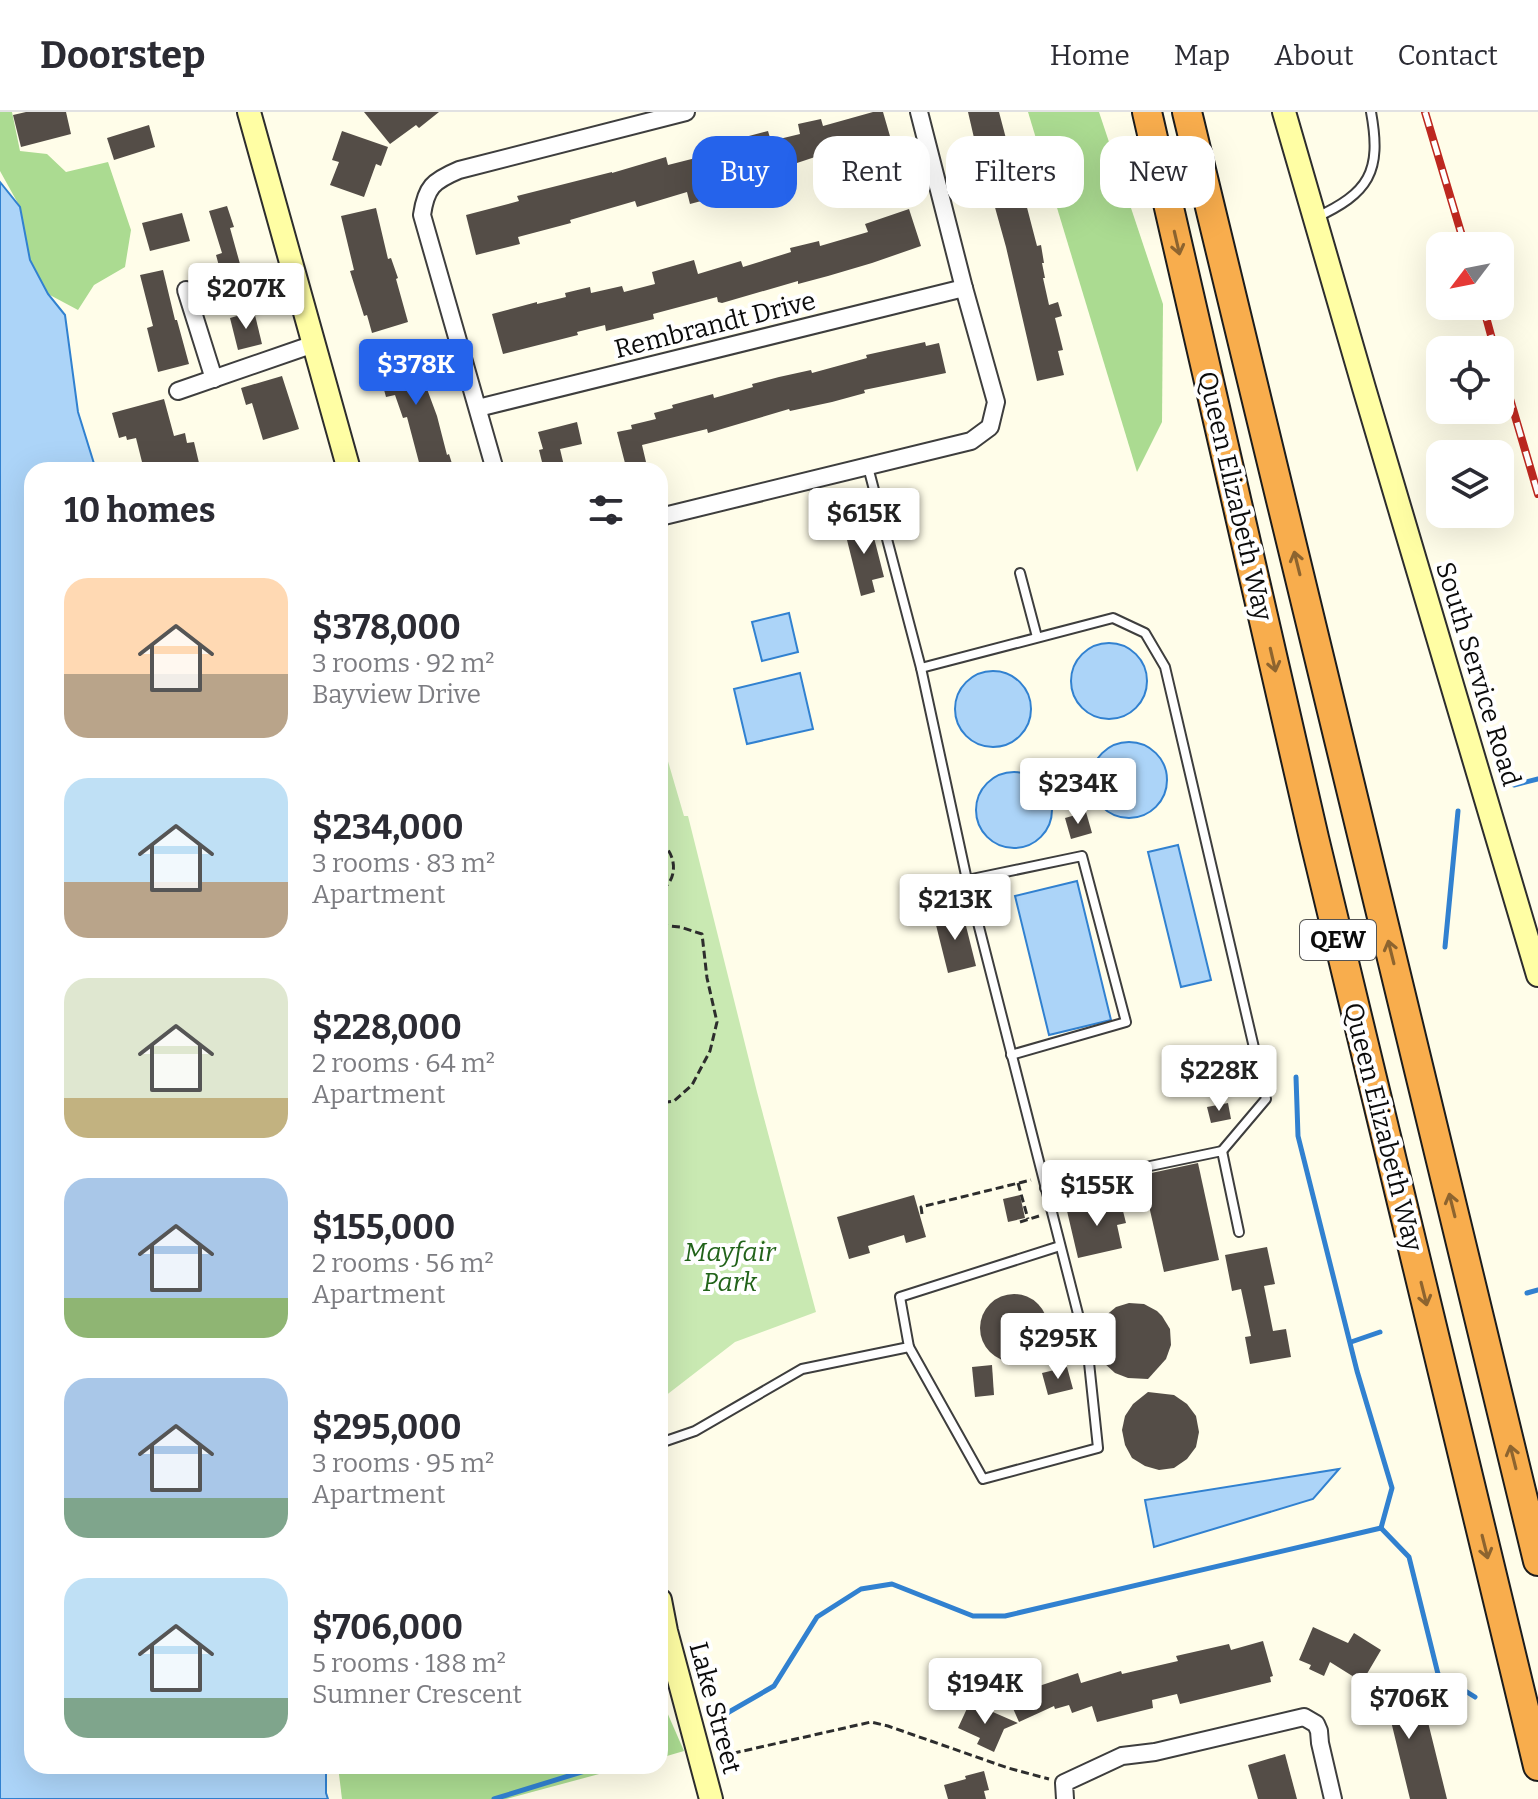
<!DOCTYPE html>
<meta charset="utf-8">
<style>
:root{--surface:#fff;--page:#f2f2f3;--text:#2b2b33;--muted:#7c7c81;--line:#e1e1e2;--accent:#2563eb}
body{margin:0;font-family:Bitter,serif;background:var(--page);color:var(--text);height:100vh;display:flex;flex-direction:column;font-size:30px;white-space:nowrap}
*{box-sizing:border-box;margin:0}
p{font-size:26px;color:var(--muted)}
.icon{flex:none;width:44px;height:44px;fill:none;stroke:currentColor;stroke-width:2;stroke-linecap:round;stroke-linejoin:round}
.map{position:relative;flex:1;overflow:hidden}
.details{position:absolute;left:24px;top:350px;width:644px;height:1312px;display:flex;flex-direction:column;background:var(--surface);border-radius:24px;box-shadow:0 8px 32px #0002}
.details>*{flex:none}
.hud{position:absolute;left:692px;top:24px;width:726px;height:72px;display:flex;gap:16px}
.needle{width:52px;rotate:238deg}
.controls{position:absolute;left:1426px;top:120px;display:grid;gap:16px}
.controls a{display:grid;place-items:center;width:88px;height:88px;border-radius:16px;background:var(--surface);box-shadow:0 8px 32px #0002;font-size:40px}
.price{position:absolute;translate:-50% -68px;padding:0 18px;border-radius:8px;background:#fff;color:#222;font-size:26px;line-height:52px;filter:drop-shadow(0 2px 4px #0008)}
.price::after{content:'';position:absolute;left:50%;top:48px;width:24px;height:18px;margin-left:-12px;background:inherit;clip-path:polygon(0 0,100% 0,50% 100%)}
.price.selected{background:var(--accent);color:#fff}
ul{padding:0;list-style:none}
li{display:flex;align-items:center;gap:24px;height:200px;padding:0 40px}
li span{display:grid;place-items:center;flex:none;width:224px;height:160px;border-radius:24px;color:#555}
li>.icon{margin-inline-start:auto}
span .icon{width:96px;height:96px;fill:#fffc;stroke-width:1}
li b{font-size:34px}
h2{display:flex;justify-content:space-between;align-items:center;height:96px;padding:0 40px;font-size:34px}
.pill{padding:0 28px;border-radius:24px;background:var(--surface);box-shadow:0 8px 32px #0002;font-size:28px;line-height:72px}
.pill.selected{background:var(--accent);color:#fff}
header{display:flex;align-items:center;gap:48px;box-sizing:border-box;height:112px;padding:0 40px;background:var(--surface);border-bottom:2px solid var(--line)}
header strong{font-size:38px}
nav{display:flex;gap:44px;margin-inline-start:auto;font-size:28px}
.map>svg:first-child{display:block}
.green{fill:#c9e9b2}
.forest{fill:#abdb91}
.water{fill:#acd4f8;stroke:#3181d0;stroke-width:2}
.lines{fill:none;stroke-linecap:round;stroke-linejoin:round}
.stream{stroke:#3181d0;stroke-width:5}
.building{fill:#544d47}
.lane-casing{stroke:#3e3e3e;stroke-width:12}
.street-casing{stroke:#3e3e3e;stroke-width:20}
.secondary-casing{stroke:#2d2d2d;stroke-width:26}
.highway-casing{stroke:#1c1c1c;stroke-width:32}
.path{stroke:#2d2d2d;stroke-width:3;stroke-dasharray:8 4;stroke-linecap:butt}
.lane{stroke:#fff;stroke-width:8}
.street{stroke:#fff;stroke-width:16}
.secondary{stroke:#fffea4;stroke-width:22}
.highway{stroke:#f8ad4d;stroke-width:28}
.rail-casing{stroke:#bd2820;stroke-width:8}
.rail{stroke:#fff;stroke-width:5;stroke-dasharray:15;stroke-linecap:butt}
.oneway{stroke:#8d642f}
.labels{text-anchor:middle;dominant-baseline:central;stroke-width:8;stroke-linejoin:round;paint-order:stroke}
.shield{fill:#fff;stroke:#545454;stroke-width:2}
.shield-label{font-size:24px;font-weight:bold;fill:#0b0b0b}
.street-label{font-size:26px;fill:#0b0b0b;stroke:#fff}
.park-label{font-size:26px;font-style:italic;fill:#22631a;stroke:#fff}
</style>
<header>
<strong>Doorstep</strong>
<nav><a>Home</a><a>Map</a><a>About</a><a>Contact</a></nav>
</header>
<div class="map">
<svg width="1538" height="1687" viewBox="0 0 1538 1687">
<rect width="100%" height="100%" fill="#fffde9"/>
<path class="green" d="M660,622L684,704H688L757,980L816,1200L735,1230L660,1288Z"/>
<g class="forest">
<path d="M0,0H12L20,39L47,42L66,60L108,50L131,118L125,155L94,173L78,198L48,182L30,148L20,95L0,59Z"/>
<path d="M1028,0H1099L1163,192L1162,310L1137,360Z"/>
<path d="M663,1591L684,1639L660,1646V1592Z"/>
<path d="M338,1654H629L506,1687H342Z"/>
</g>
<g class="water">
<path d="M0,70L20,95L30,148L48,182L65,203L78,300L96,358H32V1654H326V1681L328,1687H0Z"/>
<path d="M789,501L798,540L762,549L752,510Z"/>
<circle cx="1109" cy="569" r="38"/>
<circle cx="993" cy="597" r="38"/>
<path d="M800,561L813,617L747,632L734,577Z"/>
<circle cx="1129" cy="668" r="38"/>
<circle cx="1014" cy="698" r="38"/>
<path d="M1178,733L1211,868L1181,875L1148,740Z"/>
<path d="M1077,769L1111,908L1049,923L1015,784Z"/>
<path d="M1339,1357L1313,1387L1154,1435L1145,1388Z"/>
</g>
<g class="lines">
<g class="stream">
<path d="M1514,673L1538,667"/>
<path d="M1445,835L1458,699"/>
<path d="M1296,965L1298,1024L1357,1259L1392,1376L1381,1416"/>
<path d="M1527,1181L1538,1178"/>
<path d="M1351,1230L1380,1220"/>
<path d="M1381,1416L1409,1445L1438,1562L1475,1585"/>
<path d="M715,1608L774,1574L817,1505L861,1477L892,1472L973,1504H1005L1381,1416"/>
<path d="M660,1625L662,1624"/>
<path d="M494,1687L601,1654"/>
</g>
</g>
<g class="building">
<path d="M26,0H66L71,22L21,35L13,3Z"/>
<path d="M364,0H439L419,16L416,13L390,32Z"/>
<path d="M873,0H883L894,38L850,50L847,37L815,45L788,54V56L733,73L735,80L690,92L687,80L637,95L635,89L570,108L571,111L518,125L520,132L476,143L466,103L519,89L517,84L612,60V61L666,45L668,53L747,33L745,25L768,19L771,29L800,22L798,12L821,7L823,14Z"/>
<path d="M968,0H999L1013,53L1019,51L1028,83L1024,84L1037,134L1041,133L1044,151H1042L1045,166H1043L1049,193L1058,190L1062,204L1055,206L1063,238L1058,239L1064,263L1037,269L1006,135L984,56H981Z"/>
<path d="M149,13L155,35L114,48L107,26Z"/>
<path d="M342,19L388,35L381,54L376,52L364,85L330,73L339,50L332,48Z"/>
<path d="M227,94L234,115L230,116L245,170L225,176L216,143L222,141L209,99Z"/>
<path d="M376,96L388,147L391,146L398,166L396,167L408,210L372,221L367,203L364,204L350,159L354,158L341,104Z"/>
<path d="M909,97L921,134L872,151L828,164L798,172V169L722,191L718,190L717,185L653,202L654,207L606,219L605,213L577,220L578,223L503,242L492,202L537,190V192L566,185L565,181L590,175L591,181L622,174L624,180L655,172L652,160L694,148L698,162L741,149L743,155L791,140L790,136L819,129L820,134L868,120L865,112Z"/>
<path d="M182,101L190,129L150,139L142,111Z"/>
<path d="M163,158L175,208H177L189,252L158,260L147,216L153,214L140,163Z"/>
<path d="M254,199L262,232L238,238L230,206Z"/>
<path d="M925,230L926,234L939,231L946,261L864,278L865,281L832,290L790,299L789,297L708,321L707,317L642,333L646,350L626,355L617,320L632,317L631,313L656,307L654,301L673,296L672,293L713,282L714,286L753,275L752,272L779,265L811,258L812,261L867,246L866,243Z"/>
<path d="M415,235L427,277L437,304L447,343L449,342L454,358H421L407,305L403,306L395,283L386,285L380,263L385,262L380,244Z"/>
<path d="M282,264L299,317L263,328L252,291L246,293L241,276Z"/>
<path d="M164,287L174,324L185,321L187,331L194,330L199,351L173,358H144L136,326L127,328L126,324L119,326L112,301Z"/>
<path d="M577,310L582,332L560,337L565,358H544L539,338L543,337L538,320Z"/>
<path d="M870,410L884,465L872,468L875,480L861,484L844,416Z"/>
<path d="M1086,700L1092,721L1071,727L1065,706Z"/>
<path d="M962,798L976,854L948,861L934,805Z"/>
<path d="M1228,991L1231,1007L1211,1011L1207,995Z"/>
<path d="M1198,1051L1219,1148L1164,1160L1142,1063Z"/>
<path d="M914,1083L926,1125L906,1131L904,1123L868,1134L870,1141L849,1147L837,1105Z"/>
<path d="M1020,1083L1025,1106L1008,1110L1003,1087Z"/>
<path d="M1120,1087L1126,1111L1117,1113L1122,1136L1078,1146L1067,1099Z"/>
<path d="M1267,1135L1275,1172L1264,1174L1273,1219L1286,1217L1291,1245L1250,1252L1245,1225L1251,1224L1241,1177L1232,1179L1225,1143Z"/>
<circle cx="1014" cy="1216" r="34"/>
<path d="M1129,1191L1144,1192L1157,1199L1162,1204L1170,1217L1171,1233L1166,1247L1148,1267L1128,1266L1115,1261L1104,1251L1098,1239L1096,1224L1104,1205L1116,1195Z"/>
<path d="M992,1253L994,1283L975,1285L972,1255Z"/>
<path d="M1067,1255L1073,1277L1048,1283L1042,1261Z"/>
<path d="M1148,1280L1174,1283L1187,1292L1196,1304L1199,1320L1196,1335L1187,1347L1174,1356L1159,1358L1145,1354L1132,1346L1125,1333L1122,1318L1125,1304L1133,1292Z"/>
<path d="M1313,1515L1348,1531L1354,1521L1381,1538L1358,1577L1354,1565L1330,1550L1324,1564L1309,1557L1311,1553L1299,1548Z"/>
<path d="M1263,1529L1273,1564L1270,1565L1271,1570L1180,1592L1177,1582L1152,1588L1153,1596L1097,1610L1092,1594L1072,1601L1069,1593L1055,1597L1054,1594L1019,1610L1008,1585L1038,1571L1039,1574L1078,1561L1081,1571L1121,1559L1122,1562L1178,1549L1176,1544L1229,1532L1231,1538Z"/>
<path d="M1395,1568L1408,1602L1425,1598L1447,1687H1410L1388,1597L1366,1604L1359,1581Z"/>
<path d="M970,1590L1018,1611L1004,1617L994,1640L977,1632L980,1626L958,1616Z"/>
<path d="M1285,1642L1297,1687H1258L1248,1653Z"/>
<path d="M984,1659L989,1678L984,1679L986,1687H948L944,1673L966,1667L965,1664Z"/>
</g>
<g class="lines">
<defs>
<g id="lane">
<path d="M1315,106C1369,81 1382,60 1371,0"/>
<path d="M868,355L921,556L967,768L1088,1241L1098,1336L983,1367L909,1235"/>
<path d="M1020,461L1037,525"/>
<path d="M921,556L1113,506L1145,521L1165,555L1266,987L1222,1039"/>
<path d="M967,768L1082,744L1126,910L1011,943"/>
<path d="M1045,1076L1222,1039L1239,1120"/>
<path d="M660,1331L695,1319L802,1257L909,1235L900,1185L1060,1134"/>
</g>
<g id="street">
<path d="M186,178L214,267"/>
<path d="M178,279L314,232"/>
<path d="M478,296L964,176"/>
<path d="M495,358L422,103C426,75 433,69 459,58L686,0"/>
<path d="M660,405L971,329L990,315L996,290L964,176L919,0"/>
<path d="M1065,1687L1064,1671L1122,1644L1155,1640L1304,1605L1316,1612L1319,1619L1320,1631L1333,1687"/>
</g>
<g id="secondary">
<path d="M249,0L349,358"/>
<path d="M1284,0L1364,276L1538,863"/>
<path d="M660,1488L666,1519L711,1687"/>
</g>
<g id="highway">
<path d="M1147,0L1314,726L1538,1654"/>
<path d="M1187,0L1538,1449"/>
</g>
</defs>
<use href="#lane" class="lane-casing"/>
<use href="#street" class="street-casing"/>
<use href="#secondary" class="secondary-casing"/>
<use href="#highway" class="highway-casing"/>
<g class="path">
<path d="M660,730C677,741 679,769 660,778"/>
<path d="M660,813L680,815L702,822L707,866L717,910L710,939L692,973L674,989L660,991"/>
<path d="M1018,1071L1028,1107"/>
<path d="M922,1102L921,1095L1031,1068"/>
<path d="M1020,1110L1039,1104"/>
<path d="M721,1644L871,1610L888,1614L1008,1656L1049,1667"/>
</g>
<use href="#lane" class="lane"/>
<use href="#street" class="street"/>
<use href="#secondary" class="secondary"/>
<use href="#highway" class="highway"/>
<defs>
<g id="rail">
<path d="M1425,0L1465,134"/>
<path d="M1483,194L1495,238"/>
<path d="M1500,253L1538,382"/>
</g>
</defs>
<use href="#rail" class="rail-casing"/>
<use href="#rail" class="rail"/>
</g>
<defs><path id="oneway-shaft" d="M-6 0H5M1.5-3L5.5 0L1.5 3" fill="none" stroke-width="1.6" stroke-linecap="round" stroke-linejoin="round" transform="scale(2)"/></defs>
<g class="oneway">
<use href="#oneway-shaft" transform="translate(1177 131) rotate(77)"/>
<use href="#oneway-shaft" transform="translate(1297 451) rotate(-104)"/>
<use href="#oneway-shaft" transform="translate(1273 548) rotate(77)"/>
<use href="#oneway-shaft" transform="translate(1391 840) rotate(-104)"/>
<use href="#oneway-shaft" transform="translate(1452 1093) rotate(-104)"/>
<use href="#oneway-shaft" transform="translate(1424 1182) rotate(76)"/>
<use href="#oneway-shaft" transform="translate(1513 1345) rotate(-104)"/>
<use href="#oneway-shaft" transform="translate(1485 1435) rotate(76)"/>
</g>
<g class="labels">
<rect class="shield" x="1300" y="808" width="76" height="40" rx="6"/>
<g class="shield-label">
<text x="1338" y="828">QEW</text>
</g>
<g class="street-label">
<text transform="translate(715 213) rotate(-14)">Rembrandt Drive</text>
<text transform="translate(1235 384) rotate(77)">Queen Elizabeth Way</text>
<text transform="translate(1478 562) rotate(73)">South Service Road</text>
<text transform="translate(1383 1015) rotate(76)">Queen Elizabeth Way</text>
<text transform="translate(715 1596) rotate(75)">Lake Street</text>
</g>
<g class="park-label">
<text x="730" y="1140">Mayfair<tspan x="730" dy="30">Park</tspan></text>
</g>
</g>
</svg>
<div class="controls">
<a><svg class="needle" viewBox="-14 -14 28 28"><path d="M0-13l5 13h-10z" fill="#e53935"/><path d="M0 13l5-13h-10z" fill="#7c7c81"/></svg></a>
<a><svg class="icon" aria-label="locate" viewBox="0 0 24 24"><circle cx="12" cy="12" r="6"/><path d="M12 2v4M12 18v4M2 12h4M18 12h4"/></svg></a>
<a><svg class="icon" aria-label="layers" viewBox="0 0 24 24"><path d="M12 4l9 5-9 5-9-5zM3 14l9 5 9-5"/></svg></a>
</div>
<b class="price" style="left:246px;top:219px">$207K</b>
<b class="price selected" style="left:416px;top:295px">$378K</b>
<b class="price" style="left:864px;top:444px">$615K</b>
<b class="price" style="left:1078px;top:714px">$234K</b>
<b class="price" style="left:955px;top:830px">$213K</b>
<b class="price" style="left:1219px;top:1001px">$228K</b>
<b class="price" style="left:1097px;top:1116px">$155K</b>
<b class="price" style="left:1058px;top:1269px">$295K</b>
<b class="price" style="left:985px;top:1614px">$194K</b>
<b class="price" style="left:1409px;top:1629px">$706K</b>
<div class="hud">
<a class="pill selected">Buy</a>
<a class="pill">Rent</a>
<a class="pill">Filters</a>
<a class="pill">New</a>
</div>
<section class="details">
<h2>10 homes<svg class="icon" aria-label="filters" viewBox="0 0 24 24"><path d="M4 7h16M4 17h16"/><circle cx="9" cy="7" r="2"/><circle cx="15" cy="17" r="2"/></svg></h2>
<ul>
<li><span style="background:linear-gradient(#ffd9b3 60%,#b9a48a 0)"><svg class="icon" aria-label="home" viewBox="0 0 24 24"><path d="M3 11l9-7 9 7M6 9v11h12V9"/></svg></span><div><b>$378,000</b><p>3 rooms · 92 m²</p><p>Bayview Drive</p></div></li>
<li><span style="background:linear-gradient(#bfe0f5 65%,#b9a48a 0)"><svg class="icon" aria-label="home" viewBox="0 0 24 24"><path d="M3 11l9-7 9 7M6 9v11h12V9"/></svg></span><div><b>$234,000</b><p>3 rooms · 83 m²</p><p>Apartment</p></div></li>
<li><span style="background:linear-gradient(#dfe7d0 75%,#c2b280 0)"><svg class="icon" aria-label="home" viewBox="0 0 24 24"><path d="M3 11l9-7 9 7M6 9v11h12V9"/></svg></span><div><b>$228,000</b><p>2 rooms · 64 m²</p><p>Apartment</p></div></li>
<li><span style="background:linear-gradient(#a9c7e8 75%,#8fb573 0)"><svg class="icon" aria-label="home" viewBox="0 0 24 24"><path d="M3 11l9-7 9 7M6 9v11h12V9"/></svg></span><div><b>$155,000</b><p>2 rooms · 56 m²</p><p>Apartment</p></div></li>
<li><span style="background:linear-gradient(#a9c7e8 75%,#7fa58c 0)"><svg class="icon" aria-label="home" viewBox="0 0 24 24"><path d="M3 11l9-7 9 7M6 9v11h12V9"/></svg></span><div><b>$295,000</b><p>3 rooms · 95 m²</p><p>Apartment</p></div></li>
<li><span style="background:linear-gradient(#bfe0f5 75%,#7fa58c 0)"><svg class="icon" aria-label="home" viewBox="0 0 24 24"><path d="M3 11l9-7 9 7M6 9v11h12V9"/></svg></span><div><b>$706,000</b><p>5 rooms · 188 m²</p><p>Sumner Crescent</p></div></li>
</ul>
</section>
</div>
